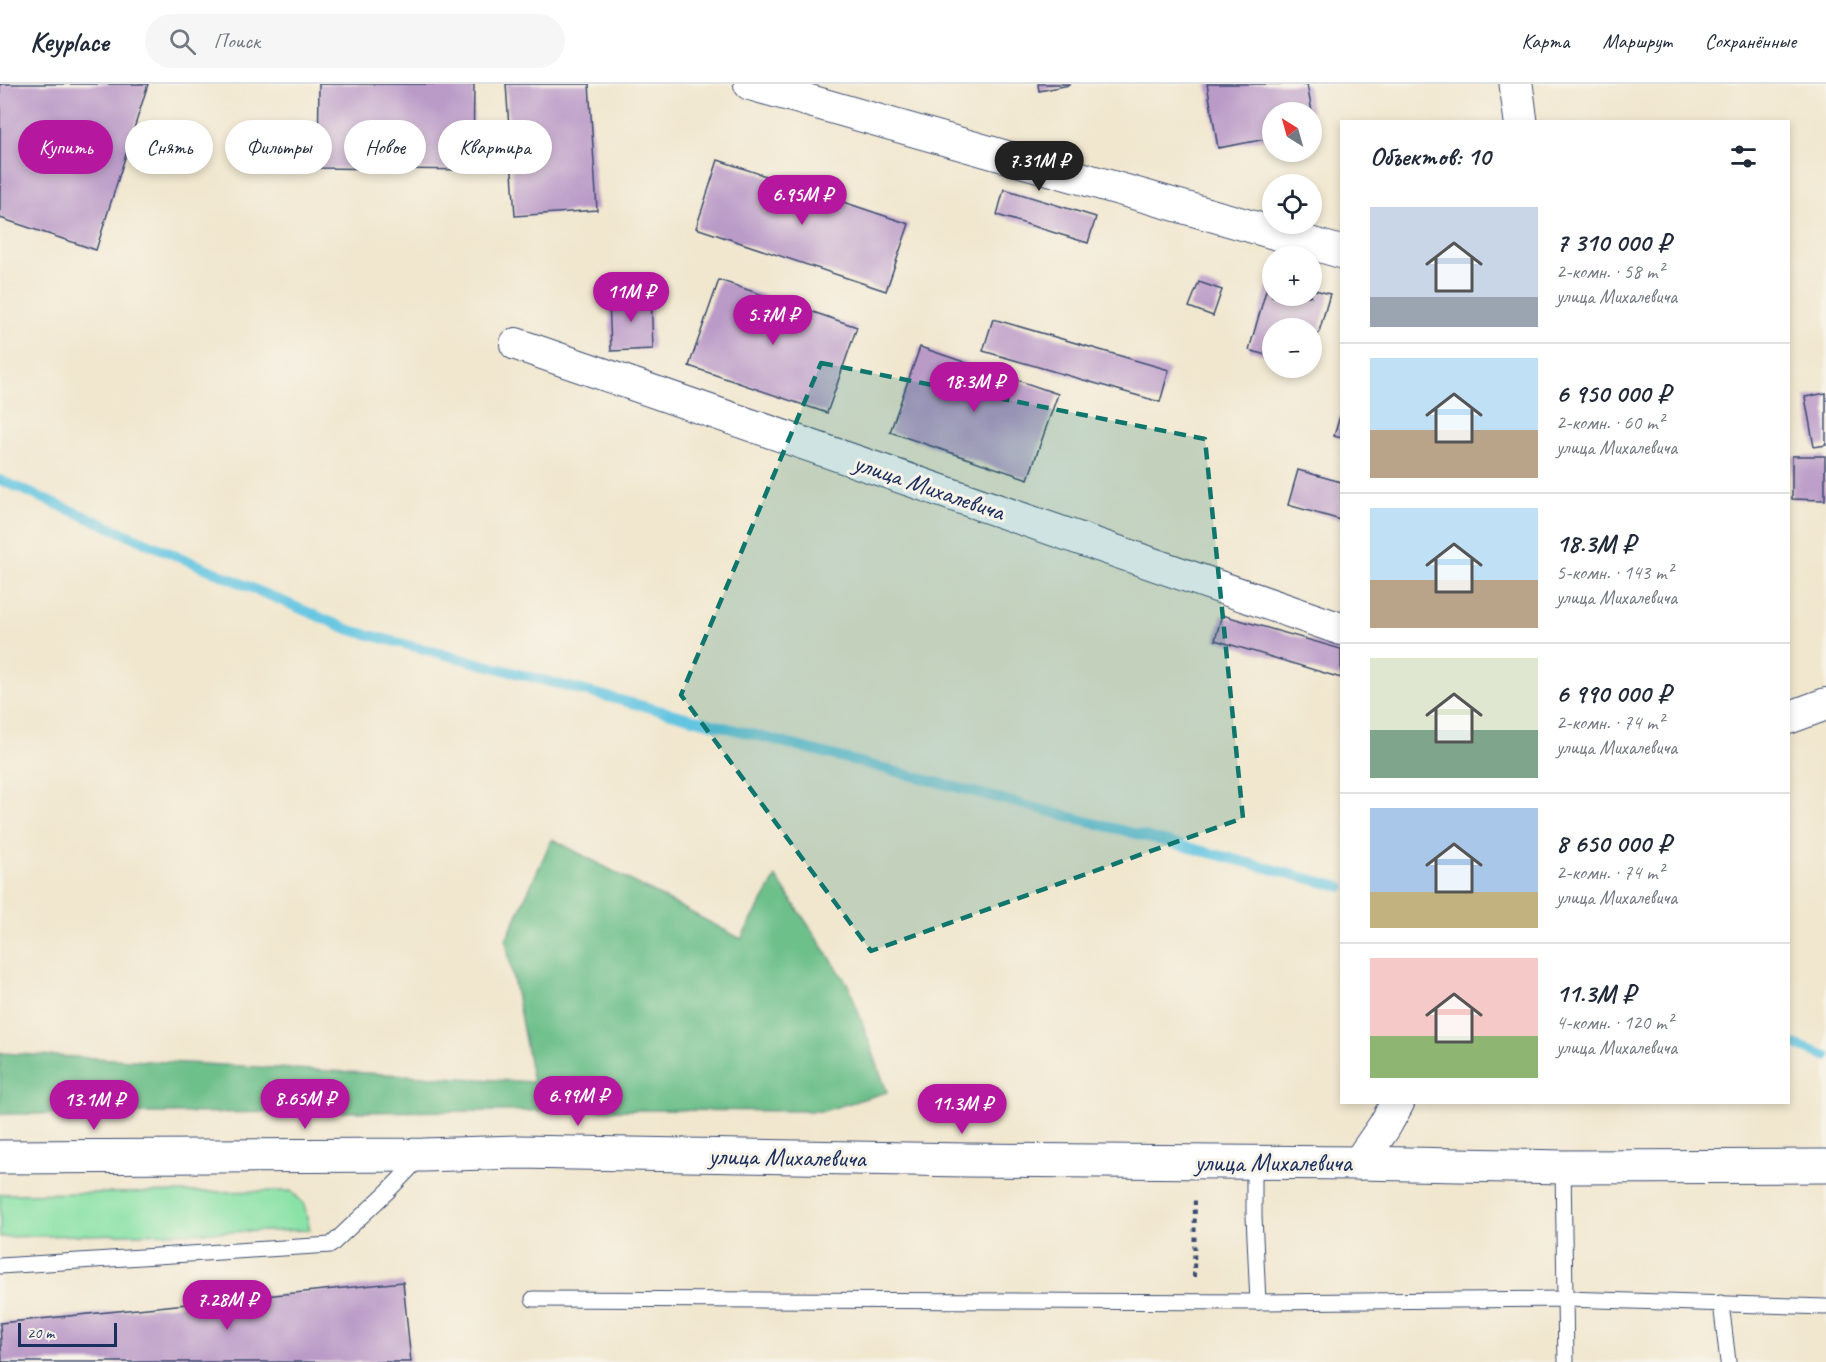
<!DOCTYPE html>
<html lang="ru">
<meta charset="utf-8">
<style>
:root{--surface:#fff;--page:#f6f6f7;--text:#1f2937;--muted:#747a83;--line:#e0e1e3;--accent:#b5179e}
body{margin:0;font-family:Caveat,sans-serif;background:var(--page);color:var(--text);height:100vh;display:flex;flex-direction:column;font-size:22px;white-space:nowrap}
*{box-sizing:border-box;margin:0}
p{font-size:20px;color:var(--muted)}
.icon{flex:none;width:33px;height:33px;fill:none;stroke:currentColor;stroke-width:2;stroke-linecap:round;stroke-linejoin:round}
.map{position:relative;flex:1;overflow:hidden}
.details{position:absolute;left:1340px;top:36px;width:450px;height:984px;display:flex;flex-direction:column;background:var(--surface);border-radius:0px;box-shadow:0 3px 9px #0003}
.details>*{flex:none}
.banner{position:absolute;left:18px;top:36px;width:570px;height:54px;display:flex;gap:12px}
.needle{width:39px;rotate:323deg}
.buttons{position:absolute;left:1262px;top:18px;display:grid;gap:12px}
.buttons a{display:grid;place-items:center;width:60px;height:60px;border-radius:50%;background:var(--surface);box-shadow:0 3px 9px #0003;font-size:30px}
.scale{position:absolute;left:18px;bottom:15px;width:99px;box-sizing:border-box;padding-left:6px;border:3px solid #1b2f5e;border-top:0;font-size:16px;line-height:21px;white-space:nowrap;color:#1b2f5e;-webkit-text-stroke:4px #f7f3e8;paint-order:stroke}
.price{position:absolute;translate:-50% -51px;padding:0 14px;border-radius:21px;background:var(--accent);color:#fff;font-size:20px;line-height:39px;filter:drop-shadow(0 2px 3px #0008)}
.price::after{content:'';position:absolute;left:50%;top:36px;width:18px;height:14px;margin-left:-9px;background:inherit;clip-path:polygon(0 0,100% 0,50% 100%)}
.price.current{background:#222;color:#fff}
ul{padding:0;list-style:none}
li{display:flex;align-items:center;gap:18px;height:150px;padding:0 30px}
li+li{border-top:2px solid var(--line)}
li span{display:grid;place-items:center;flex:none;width:168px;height:120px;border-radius:0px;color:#555}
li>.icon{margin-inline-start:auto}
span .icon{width:72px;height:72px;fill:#fffc;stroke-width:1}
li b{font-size:26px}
h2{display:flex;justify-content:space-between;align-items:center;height:72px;padding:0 30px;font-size:26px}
.chip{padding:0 21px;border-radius:27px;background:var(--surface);box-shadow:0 3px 9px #0003;font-size:21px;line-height:54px}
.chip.current{background:var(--accent);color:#fff}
header{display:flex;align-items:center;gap:36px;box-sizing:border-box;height:84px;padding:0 30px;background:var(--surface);border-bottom:2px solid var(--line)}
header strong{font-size:28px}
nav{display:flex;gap:33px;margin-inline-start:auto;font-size:21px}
.search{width:420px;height:54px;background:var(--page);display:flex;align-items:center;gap:15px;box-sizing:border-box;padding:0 21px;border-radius:33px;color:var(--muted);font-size:22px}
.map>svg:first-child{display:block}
.green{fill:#89e2a6;stroke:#528882;stroke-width:1.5}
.forest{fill:#6ec08b;stroke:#447874;stroke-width:1.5}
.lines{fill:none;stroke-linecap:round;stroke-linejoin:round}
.stream{stroke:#63c5e1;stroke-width:10}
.building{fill:#ba9ac7}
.service-casing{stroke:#3b4b6f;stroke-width:17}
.minor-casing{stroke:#3b4b6f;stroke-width:34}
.tertiary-casing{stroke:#3b4b6f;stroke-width:35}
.path{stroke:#3b4b6f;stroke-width:4;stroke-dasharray:4.5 4.5;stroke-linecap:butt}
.service{stroke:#fff;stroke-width:15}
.minor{stroke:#fff;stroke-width:32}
.tertiary{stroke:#fff;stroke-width:33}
.marked{fill:#0f766e;fill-opacity:0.2;stroke:#0f766e;stroke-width:4.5;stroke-dasharray:12 8;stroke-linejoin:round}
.labels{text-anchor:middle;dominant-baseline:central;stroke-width:6;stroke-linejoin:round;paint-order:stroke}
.street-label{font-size:26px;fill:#1b2f5e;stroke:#f7f3e8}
</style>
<header>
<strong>Keyplace</strong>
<div class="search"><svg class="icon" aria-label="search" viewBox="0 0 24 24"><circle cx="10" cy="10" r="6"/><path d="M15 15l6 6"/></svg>Поиск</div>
<nav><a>Карта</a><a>Маршрут</a><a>Сохранённые</a></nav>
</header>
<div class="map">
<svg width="1826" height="1278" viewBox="0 0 1826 1278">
<rect width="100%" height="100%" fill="#f7f3e8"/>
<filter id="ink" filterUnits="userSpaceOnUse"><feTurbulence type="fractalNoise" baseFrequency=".0167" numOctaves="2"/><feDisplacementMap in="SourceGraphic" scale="12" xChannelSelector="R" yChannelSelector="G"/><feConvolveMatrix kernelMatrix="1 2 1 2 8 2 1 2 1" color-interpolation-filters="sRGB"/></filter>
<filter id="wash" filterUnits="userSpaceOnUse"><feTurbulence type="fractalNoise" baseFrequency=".008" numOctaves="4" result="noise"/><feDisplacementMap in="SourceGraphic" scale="24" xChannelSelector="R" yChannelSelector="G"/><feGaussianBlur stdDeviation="1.35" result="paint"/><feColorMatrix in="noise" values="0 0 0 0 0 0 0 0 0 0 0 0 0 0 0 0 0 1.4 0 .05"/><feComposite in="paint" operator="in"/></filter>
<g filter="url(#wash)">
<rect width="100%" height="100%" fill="#f1e7cf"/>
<path class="green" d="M291,1107L304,1120L310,1146L0,1153V1110Z"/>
<path class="forest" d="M552,755L741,855L776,793L849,902L887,1008L823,1027L637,1026L0,1030V969L533,998L506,856Z"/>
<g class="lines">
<g class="stream">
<path d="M0,396L350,546L1341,803"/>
<path d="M1788,958L1826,972"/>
</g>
</g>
<g id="blocks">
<g class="building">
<path d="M0,0H148L96,166L0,134Z"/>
<path d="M319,0H474L473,86L318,84Z"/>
<path d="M506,0H589L597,126L515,132Z"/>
<path d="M1038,0H1070V1L1039,7Z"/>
<path d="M1207,0H1307L1312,28H1272V54L1218,64Z"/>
<path d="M718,76L909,140L886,207L696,144Z"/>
<path d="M1004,105L1096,133L1088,159L997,131Z"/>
<path d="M1271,189L1272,212H1311V205L1330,210L1312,272L1311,244H1272V273L1249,266Z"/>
<path d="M719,196L857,243L827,329L689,282Z"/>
<path d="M1199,198L1222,206L1213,232L1189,223Z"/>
<path d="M651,211L653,265L611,267L609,213Z"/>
<path d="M993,235L1169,286L1160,318L983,267Z"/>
<path d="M920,263L1058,310L1028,395L890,348Z"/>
<path d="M1826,309V361L1814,363L1805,313Z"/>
<path d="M1340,332H1341V354L1334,352Z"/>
<path d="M1792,372H1825V416L1792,415Z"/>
<path d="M1298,386L1341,398V436L1288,421Z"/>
<path d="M1222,531L1341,565V594L1215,556Z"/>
<path d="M403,1198L411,1278H2L0,1239Z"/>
</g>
</g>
</g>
<g filter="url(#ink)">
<use href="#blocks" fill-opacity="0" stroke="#3b4b6f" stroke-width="1.5"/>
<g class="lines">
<defs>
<g id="service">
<path d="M1254,1078V1132L1258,1218L1565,1215L1826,1223"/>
<path d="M1563,1083L1566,1278"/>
<path d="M0,1182L331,1161L387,1108L420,1074"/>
<path d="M533,1215L1258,1218"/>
<path d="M1721,1219L1728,1278"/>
</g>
<g id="minor">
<path d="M750,0L1341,168"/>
<path d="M516,260L1341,545"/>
<path d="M1788,634L1826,620"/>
</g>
<g id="tertiary">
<path d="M1516,0L1521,38"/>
<path d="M0,1073L423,1071L519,1068L966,1076L1359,1079L1563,1083L1826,1082"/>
<path d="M1359,1079L1384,1043L1398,1018"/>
</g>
</defs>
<use href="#service" class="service-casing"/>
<use href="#minor" class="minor-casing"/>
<use href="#tertiary" class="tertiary-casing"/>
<path class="path" d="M1194,1193L1195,1113"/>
<use href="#service" class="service"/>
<use href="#minor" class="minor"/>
<use href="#tertiary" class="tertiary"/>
</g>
</g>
<path class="marked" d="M821,279L1205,355L1243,734L871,867L681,611Z"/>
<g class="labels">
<g class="street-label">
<text transform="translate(929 403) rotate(19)">улица Михалевича</text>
<text transform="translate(787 1073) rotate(1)">улица Михалевича</text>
<text x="1273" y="1078">улица Михалевича</text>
</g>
</g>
</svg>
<div class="buttons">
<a><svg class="needle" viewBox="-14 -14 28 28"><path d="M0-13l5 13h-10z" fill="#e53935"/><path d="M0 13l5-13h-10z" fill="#747a83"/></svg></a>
<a><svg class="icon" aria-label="locate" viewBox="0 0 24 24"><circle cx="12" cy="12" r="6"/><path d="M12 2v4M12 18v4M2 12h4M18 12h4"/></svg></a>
<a>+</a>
<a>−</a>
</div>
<div class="scale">20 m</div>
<b class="price current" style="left:1039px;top:108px">7.31M ₽</b>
<b class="price" style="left:802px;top:142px">6.95M ₽</b>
<b class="price" style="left:631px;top:239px">11M ₽</b>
<b class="price" style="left:773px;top:262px">5.7M ₽</b>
<b class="price" style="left:974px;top:329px">18.3M ₽</b>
<b class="price" style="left:578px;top:1043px">6.99M ₽</b>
<b class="price" style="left:305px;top:1046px">8.65M ₽</b>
<b class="price" style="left:94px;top:1047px">13.1M ₽</b>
<b class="price" style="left:962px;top:1051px">11.3M ₽</b>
<b class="price" style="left:227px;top:1247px">7.28M ₽</b>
<div class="banner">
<a class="chip current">Купить</a>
<a class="chip">Снять</a>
<a class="chip">Фильтры</a>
<a class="chip">Новое</a>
<a class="chip">Квартира</a>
</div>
<section class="details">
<h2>Объектов: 10<svg class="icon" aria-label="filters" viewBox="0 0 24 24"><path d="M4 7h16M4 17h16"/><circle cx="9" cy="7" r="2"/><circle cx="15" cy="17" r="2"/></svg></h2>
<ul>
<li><span style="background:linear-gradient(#c9d6e8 75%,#9aa5b1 0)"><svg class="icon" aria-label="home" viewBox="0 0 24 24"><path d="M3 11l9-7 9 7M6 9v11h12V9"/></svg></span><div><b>7 310 000 ₽</b><p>2-комн. · 58 m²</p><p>улица Михалевича</p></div></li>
<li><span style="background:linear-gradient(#bfe0f5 60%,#b9a48a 0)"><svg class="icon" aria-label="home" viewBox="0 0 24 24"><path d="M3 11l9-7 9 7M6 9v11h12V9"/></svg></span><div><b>6 950 000 ₽</b><p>2-комн. · 60 m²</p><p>улица Михалевича</p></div></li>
<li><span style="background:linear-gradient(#bfe0f5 60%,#b9a48a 0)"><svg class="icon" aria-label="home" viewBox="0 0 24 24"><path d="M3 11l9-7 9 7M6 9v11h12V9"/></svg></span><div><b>18.3M ₽</b><p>5-комн. · 143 m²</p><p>улица Михалевича</p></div></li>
<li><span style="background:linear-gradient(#dfe7d0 60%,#7fa58c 0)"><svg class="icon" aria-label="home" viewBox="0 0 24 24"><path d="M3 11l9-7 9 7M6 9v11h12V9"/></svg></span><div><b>6 990 000 ₽</b><p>2-комн. · 74 m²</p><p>улица Михалевича</p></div></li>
<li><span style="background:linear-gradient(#a9c7e8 70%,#c2b280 0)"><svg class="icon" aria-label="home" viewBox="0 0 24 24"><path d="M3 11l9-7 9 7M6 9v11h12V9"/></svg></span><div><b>8 650 000 ₽</b><p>2-комн. · 74 m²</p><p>улица Михалевича</p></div></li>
<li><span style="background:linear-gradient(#f6c9c9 65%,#8fb573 0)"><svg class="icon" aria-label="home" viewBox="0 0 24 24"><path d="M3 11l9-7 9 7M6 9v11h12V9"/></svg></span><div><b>11.3M ₽</b><p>4-комн. · 120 m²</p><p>улица Михалевича</p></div></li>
</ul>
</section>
</div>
